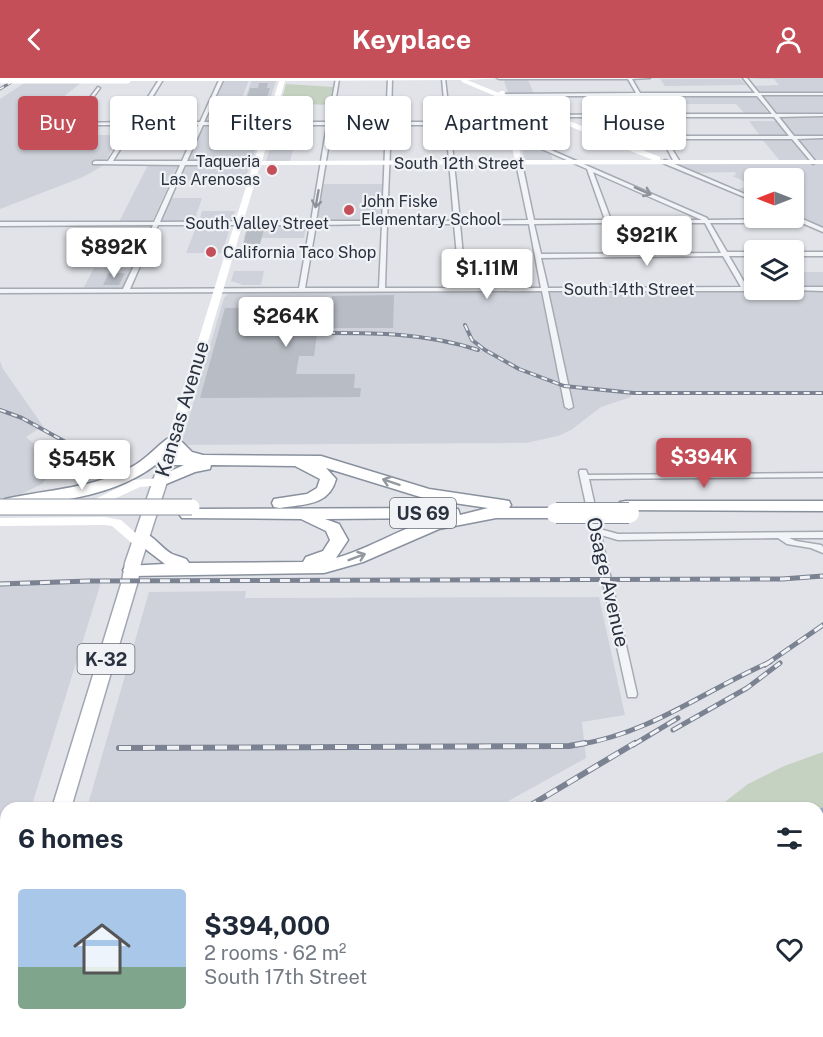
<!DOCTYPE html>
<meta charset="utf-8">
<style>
:root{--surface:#fff;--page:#f2f2f3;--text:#1f2937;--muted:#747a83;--line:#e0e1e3;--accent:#c44f59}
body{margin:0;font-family:"Public Sans",sans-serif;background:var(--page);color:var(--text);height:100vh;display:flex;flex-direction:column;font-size:22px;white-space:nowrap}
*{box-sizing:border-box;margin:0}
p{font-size:20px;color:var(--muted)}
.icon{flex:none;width:33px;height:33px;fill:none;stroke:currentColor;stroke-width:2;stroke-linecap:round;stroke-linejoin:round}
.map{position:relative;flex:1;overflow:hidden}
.sheet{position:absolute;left:0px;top:724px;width:824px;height:236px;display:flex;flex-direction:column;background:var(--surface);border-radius:18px 18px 0 0;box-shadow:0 2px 4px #0004}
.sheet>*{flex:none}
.banner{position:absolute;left:18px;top:18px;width:788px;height:54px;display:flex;gap:12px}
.needle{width:39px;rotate:270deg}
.controls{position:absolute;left:744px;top:90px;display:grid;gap:12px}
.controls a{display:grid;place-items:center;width:60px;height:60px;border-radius:6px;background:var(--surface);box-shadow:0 2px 4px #0004;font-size:30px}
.price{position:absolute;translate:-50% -51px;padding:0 14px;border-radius:6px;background:#fff;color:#222;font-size:20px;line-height:39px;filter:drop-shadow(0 2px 3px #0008)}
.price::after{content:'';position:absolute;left:50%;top:36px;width:18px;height:14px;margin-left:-9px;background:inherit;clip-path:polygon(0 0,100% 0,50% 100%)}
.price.active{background:var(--accent);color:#fff}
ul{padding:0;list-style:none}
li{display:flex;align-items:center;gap:18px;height:150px;padding:0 18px}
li+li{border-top:2px solid var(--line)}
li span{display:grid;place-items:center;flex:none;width:168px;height:120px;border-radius:6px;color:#555}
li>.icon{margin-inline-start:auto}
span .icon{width:72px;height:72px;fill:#fffc;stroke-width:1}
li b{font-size:26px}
h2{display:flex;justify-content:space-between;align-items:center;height:72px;padding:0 18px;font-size:26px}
.pill{padding:0 21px;border-radius:6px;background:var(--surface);box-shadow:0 2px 4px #0004;font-size:21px;line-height:54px}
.pill.active{background:var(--accent);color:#fff}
header{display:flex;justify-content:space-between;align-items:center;height:78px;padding:0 18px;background:var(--accent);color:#fff;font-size:27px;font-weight:700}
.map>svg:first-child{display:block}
.built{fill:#cfd2da}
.green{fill:#c5d2c2}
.water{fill:#9eafc6}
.building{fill:#b8bcc5}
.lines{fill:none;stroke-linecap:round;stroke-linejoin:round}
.street-casing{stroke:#a6aab2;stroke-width:3}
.primary-casing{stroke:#a1a7b3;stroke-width:3}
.highway-casing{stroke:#89909e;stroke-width:3}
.street{fill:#f3f4f7;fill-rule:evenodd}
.secondary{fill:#fff;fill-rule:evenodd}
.primary{fill:#fff;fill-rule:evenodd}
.highway{fill:#fff;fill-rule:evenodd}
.rail-far3-casing{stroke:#7b8291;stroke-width:3}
.rail-far2-casing{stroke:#7b8291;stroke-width:4}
.rail-far1-casing{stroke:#7b8291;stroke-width:5}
.rail-casing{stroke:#7b8291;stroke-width:6}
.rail-far3{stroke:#f0f2f6;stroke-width:1.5;stroke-dasharray:4.5;stroke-linecap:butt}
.rail-far2{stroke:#f0f2f6;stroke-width:2;stroke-dasharray:6;stroke-linecap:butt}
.rail-far1{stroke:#f0f2f6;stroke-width:3;stroke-dasharray:10;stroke-linecap:butt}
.rail{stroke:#f0f2f6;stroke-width:4;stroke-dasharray:12;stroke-linecap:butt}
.highway-bridge-far1-casing{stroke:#89909e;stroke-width:17;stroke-linecap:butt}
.highway-bridge-casing{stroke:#89909e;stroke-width:22;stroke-linecap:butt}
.secondary-bridge{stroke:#fff;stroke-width:7}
.highway-bridge-far1{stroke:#fff;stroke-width:15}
.highway-bridge{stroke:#fff;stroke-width:20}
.oneway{stroke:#8e929b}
.oneway2{stroke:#94989f}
.poi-dot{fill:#c44f59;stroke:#f0f2f6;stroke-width:2}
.labels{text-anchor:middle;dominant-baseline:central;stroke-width:4.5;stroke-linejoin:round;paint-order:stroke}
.far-poi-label{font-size:16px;fill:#2a313f;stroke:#f0f2f6;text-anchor:start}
.far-street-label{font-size:16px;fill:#2a313f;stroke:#f0f2f6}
.shield{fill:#f0f2f6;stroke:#656b76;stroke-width:1.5}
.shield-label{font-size:18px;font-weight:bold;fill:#2a313f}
.street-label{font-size:20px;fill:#2a313f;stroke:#f0f2f6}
</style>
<header><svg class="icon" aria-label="back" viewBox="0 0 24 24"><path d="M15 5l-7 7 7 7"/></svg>Keyplace<svg class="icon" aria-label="person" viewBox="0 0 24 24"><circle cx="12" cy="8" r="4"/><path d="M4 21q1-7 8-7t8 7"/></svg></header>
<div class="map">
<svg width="823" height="959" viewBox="0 0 823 959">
<rect width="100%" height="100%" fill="#e1e3e8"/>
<g class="built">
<path d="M32,0L83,3L47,32L43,38L37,57H119L104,87L83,99L0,131V21Z"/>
<path d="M762,0H823V16L759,15L753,8L779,7L774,1H749Z"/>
<path d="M660,1H740L747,7L665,8Z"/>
<path d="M224,2H249L233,44H205Z"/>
<path d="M252,2L276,3L263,44H236Z"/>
<path d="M504,2H528L534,16H508Z"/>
<path d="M823,17V36L776,35L761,18Z"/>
<path d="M508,18H538L562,29L542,33Z"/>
<path d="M643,18H755L769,36H745L736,26H647Z"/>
<path d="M475,27H500L503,43L477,44Z"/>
<path d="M823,38V58L794,57L779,39Z"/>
<path d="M749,43H776L787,58L761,59Z"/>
<path d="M204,46H263L251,84L187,85Z"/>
<path d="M276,47H299L290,84H266Z"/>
<path d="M823,60V83L814,81L797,61Z"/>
<path d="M520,61L550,73L553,83H525Z"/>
<path d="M762,61H790L808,82L780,83Z"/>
<path d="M675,86H823V150L794,137V100H754V121L734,112L753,107L732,98L736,97L735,94L693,95Z"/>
<path d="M148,87H178L152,144H119Z"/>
<path d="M187,87H246L250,88L245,101L179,102Z"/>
<path d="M322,106H383L380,143H316Z"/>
<path d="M171,120H202L194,144H160Z"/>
<path d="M202,133H235L232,144H199Z"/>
<path d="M197,147H231L222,175H186Z"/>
<path d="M247,148H306L304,160H244Z"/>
<path d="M94,190H132L123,210L83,211Z"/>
<path d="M234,193H264L261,207H243L231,203Z"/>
<rect x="794" y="194" width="29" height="15"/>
<path d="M522,212L823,213V313H630L631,319L601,329L571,352L558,358L526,365L184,367L183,360L224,220L229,215Z"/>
<path d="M0,283L3,291L43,348L26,359L38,369L52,393L42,406L11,421L0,422Z"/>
<path d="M102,501L31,730H6V954H130L123,959H0V503Z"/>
<path d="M246,513L245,520L599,519L625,637L582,644L586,680L496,730H87L149,514Z"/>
</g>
<g class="green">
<path d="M286,6L334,9L330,27L281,25Z"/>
<path d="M823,674V729L818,732L717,730L748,706L784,688Z"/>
<path d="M335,954H504L501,959H328Z"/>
</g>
<path class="water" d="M823,729V948L817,959H501L505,954H818V732Z"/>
<g class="building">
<path d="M259,5H268L267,10H270L266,23H246L250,10H258Z"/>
<path d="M276,49H287L283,54L280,70H270Z"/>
<path d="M248,149H265L260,166H243Z"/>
<path d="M109,195H125L119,207H103Z"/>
<path d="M394,217L393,250H318L314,278H299L296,296H355L354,310H361L360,319L200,320L225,230L331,228L332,218Z"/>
</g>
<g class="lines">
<defs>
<g id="street">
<path d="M160,0H164L137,44H200L220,0H224L204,44H328L336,0L339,1L332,44H386L388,0H392L391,44H446L442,1L445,0L450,44H509L511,45L509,46L450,47L460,143L528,142L516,85L519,83L522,85L534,142H605L587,91L510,57V56L512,55L707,140L708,142L795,141L798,139L823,150V154L802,145H710L727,174H754V178H729L747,209H754V212H757L754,213H548L573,329L569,331L565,329L542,213L0,215V211H123L153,147L0,148V144H154L180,87L93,86V84L95,83H108L131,47H73L67,56L63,55L98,9L100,10L75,45L132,44ZM135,47H198L182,83H113ZM203,47H327L311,143L160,144L185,87H258L261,85L258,83H187ZM332,47H386L382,143H316ZM391,47H446L454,143H387ZM593,94L702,142H611ZM608,145H705L721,175L541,176L534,146ZM382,146L379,210H305L316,147ZM387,146H454L460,210H385ZM460,146H529L541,210H466ZM158,147H310L299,210L130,211ZM723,178L741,209L548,210L541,180Z"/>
<path d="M497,0H650L632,1L640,15H755L743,0H747L759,15H823V17H761L776,36H823V38L779,39L794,58H823V60L797,61L816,84L813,86L792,61H666L680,84L677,86L674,84L662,61H605L603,60L605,59L660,58L649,39H550L548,38L550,37L647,36L637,18H503L501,17L503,16L636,15L628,1H499ZM641,18H757L772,36H652ZM654,39H774L789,58H665Z"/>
<path d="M665,82L754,120V123L663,85L662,84Z"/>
<rect x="794" y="174" width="29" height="4"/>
<path d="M794,209H823V213L792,212Z"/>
<path d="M580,392H586L588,397L823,395V399L589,401L600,451L618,456L823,454V460H789L796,463L821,467L823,469V475L811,470L787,466L778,460L618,462L601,457L637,616L636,619H628L580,399L579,394Z"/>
</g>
<g id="primary">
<path d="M167,378L174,382L141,485L138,503L71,730H52L122,503L125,485L160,382Z"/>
<path d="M6,901V939L0,941V903Z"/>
</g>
<g id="highway">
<path d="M173,359L179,361L192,374L203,377L321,378L429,411L503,422L509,423L511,427L509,430H556L562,431L565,435L562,439L556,440H496L439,451L363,484L324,495L132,498L126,496L123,492L126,488L165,486L135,463L132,459L135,455C151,451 159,469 172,476C176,478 182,479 186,481L189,485L303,484L306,479L323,473L330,462L326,453L301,441L182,440L179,436L182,432L188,431L452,430L458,431L460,437L488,430L427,421L326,390L336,401C329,428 304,426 280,430L274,429L272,425L274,421L307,416L317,410L320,401L295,388L211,387L210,391L195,394L159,409L153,407L151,404L153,401L184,387H167L160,383C121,417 60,423 11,430L5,429L3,425L5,421C49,411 95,411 135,387C147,380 156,369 167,361ZM172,372L177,377H166ZM439,440C403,448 372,470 336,480L348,462L339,446L325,441Z"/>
<path d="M626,423H823V433L620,432L618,428L620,424Z"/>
</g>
</defs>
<use href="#street" class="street-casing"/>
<use href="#primary" class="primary-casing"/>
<use href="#highway" class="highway-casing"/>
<use href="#street" class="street"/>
<g class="secondary">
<path d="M127,0H502L467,2L499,15L500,13H504L506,18L660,79V82H823V86L260,87L173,382L167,386L161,382L279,3H125ZM461,2L462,4L500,20L515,82L262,83L285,3ZM507,23L653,82H522Z"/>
<path d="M159,400L165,404L163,407L140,409L88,433H78L77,430L134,402Z"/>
<path d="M105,439L121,442L147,465L140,469L135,468L112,448L105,447L0,448V440Z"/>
</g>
<use href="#primary" class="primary"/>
<use href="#highway" class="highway"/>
<defs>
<path id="rail-far3" d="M0,11L18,0"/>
<g id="rail-far2">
<path d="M465,247L472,262L485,272L519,291L564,308L634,315H823"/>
<path d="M305,255C364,255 421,253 478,272"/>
<path d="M0,332L22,340L71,367"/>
</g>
<g id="rail-far1">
<path d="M0,506L89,503L782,501L823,498"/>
<path d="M765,587L823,547"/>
<path d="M673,652L747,610L780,585"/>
<path d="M577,667C654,654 701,614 770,584"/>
<path d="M633,667L678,640"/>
</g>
<g id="rail">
<path d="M119,670L569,668L585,665"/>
<path d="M526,730L635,665"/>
<path d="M119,959L127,954"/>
<path d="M136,959L144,954"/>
</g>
</defs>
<use href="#rail-far3" class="rail-far3-casing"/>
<use href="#rail-far2" class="rail-far2-casing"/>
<use href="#rail-far1" class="rail-far1-casing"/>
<use href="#rail" class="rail-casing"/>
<use href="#rail-far3" class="rail-far3"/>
<use href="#rail-far2" class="rail-far2"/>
<use href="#rail-far1" class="rail-far1"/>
<use href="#rail" class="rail"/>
<defs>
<g id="highway-bridge-far1">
<path d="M0,429H192"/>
<path d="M556,435H629"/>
</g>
<path id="highway-bridge" d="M556,435H629"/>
</defs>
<use href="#highway-bridge-far1" class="highway-bridge-far1-casing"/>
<use href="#highway-bridge" class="highway-bridge-casing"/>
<path class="secondary-bridge" d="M0,2H127"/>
<use href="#highway-bridge-far1" class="highway-bridge-far1"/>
<use href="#highway-bridge" class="highway-bridge"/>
</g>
<defs><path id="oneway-shaft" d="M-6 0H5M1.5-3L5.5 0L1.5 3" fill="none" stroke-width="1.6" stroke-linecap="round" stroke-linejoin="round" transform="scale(1.5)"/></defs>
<g class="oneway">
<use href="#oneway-shaft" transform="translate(643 113) rotate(24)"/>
<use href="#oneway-shaft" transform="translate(317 121) rotate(100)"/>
</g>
<g class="oneway2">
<use href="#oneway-shaft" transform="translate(391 404) rotate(-161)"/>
<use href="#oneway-shaft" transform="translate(357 479) rotate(-21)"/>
</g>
<g class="poi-dot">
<circle cx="272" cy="92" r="6"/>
<circle cx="349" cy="132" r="6"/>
<circle cx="211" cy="174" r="6"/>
</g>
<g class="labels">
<g class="far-poi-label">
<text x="260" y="83" text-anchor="end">Taqueria<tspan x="260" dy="18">Las Arenosas</tspan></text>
<text x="361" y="123">John Fiske<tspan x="361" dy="18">Elementary School</tspan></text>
<text x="223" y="174">California Taco Shop</text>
</g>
<g class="far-street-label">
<text x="459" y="85">South 12th Street</text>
<text x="257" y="145">South Valley Street</text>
<text x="629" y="211">South 14th Street</text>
</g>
<g class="shield">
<rect x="390" y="420" width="66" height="30" rx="4.5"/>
<rect x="77.5" y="566" width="57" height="30" rx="4.5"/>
</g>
<g class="shield-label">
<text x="423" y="435">US 69</text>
<text x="106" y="581">K-32</text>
</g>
<g class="street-label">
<text transform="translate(182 331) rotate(-73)">Kansas Avenue</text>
<text transform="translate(608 504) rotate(77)">Osage Avenue</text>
</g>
</g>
</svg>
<div class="controls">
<a><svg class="needle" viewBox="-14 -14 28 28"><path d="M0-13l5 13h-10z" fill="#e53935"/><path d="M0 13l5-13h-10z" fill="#747a83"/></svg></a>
<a><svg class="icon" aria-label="layers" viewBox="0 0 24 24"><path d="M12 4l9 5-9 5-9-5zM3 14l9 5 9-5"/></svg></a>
</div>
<b class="price" style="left:647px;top:189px">$921K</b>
<b class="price" style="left:114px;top:201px">$892K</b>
<b class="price" style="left:487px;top:222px">$1.11M</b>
<b class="price" style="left:286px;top:270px">$264K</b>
<b class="price active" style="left:704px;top:411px">$394K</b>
<b class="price" style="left:82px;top:413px">$545K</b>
<div class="banner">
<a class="pill active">Buy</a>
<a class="pill">Rent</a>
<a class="pill">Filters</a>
<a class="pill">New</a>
<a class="pill">Apartment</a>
<a class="pill">House</a>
</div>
<section class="sheet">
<h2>6 homes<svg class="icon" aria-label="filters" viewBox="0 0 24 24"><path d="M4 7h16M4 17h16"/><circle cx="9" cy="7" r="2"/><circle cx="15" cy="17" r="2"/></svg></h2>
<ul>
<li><span style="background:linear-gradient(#a9c7e8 65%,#7fa58c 0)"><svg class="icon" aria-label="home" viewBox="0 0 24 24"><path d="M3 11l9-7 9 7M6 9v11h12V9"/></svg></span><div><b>$394,000</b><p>2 rooms · 62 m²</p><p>South 17th Street</p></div><svg class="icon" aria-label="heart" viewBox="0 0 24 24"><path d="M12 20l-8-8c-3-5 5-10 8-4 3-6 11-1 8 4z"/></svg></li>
</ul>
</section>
</div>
